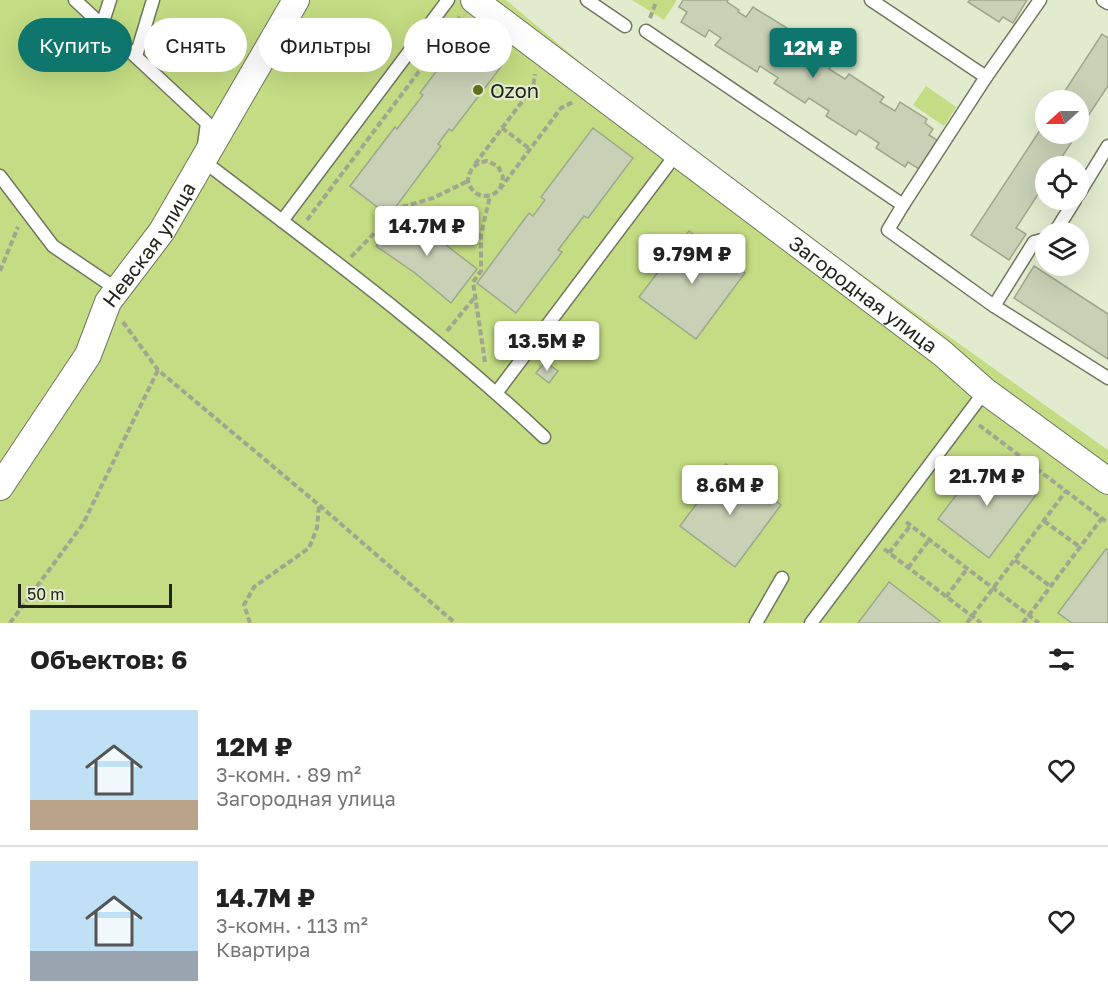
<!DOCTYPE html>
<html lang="ru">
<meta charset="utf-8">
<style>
:root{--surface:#fff;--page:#f6f6f6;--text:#222;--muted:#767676;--line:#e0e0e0;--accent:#0f766e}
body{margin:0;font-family:"Golos Text",sans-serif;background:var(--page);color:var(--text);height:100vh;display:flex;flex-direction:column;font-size:22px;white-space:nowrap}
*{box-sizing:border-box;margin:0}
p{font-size:20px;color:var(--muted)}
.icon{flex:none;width:33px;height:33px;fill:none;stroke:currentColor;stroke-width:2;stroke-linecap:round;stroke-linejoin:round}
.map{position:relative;height:623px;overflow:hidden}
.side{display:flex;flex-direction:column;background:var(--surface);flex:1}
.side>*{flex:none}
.banner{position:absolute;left:18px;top:18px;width:600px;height:54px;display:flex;gap:12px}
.needle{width:39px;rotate:249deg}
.buttons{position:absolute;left:1035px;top:90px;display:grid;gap:12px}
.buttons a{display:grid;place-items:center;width:54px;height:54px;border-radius:50%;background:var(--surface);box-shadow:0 6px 24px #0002;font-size:30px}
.scale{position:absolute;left:18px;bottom:15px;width:154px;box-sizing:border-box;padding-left:6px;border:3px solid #22251b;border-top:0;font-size:16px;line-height:21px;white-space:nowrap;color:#22251b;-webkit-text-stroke:4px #e2ebce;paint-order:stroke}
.price{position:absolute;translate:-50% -51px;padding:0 14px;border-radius:6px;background:#fff;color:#222;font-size:20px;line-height:39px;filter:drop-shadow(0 2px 3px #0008)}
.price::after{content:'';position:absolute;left:50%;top:36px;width:18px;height:14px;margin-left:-9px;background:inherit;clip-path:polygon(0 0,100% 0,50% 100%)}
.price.on{background:var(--accent);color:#fff}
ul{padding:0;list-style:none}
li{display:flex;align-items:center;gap:18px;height:150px;padding:0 30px}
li+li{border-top:2px solid var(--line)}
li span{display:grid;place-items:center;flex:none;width:168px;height:120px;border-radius:0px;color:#555}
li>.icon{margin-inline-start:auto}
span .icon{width:72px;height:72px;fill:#fffc;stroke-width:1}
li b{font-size:26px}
h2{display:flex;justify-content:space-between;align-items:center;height:72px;padding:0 30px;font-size:26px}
.chip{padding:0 21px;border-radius:27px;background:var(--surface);box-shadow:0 6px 24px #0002;font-size:21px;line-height:54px}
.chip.on{background:var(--accent);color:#fff}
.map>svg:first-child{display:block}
.green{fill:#c4dc83}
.building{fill:#c8d0b5;stroke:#9ea78c;stroke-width:1.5}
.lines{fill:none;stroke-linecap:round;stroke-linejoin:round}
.service-casing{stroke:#70785f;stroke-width:15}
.minor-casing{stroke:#70785f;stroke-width:28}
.path{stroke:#a0a790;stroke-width:4;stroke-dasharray:6 3;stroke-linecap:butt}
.service{stroke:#fff;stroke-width:12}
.minor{stroke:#fff;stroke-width:26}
.poi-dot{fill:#607221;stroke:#e2ebce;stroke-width:2}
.labels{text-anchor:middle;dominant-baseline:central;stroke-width:4.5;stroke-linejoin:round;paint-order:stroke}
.poi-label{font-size:20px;fill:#22251b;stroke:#e2ebce;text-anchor:start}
.street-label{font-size:20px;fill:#22251b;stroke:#e2ebce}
</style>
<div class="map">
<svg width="1108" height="623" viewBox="0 0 1108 623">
<rect width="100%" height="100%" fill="#e2ebce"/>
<g class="green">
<path d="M0,0H506L676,142L1108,450V623H0Z"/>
<path d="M632,0H677L664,20Z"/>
<path d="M926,86L956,107L944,126L913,105Z"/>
</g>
<g class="building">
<path d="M683,0H728L727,2L739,10L738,12L746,17L753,7L787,28L781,38L795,47L798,43L832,65L829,69L845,79L849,74L884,97L880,102L895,111L900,102L927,119L925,123L933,129L929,135L937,140L919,169L908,162L905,167L876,148L879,143L859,130L856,135L826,116L829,111L809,98L805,103L774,83L778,78L760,66L757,72L715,45L721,38L709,30L705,37L681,22L687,12L679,7Z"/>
<path d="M970,0H1027L1013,23L1003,17L999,22L968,2Z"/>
<path d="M465,33L504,63L452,131L449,129L438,144L441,146L389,216L350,186L395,127L397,129L423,95L420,93Z"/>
<path d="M1102,34L1108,38V86L1078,131V100H1059Z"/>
<path d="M1046,121V134H1077L1056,166H1046V182L1016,228L1026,234L1009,260L971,235Z"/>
<path d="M593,128L633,158L588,218L584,216L558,250L562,252L516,313L477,283L529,213L533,216L545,200L541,197Z"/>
<path d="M402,211L477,269L451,303L415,273L376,246Z"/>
<path d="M689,231L745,273L696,339L639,297Z"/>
<path d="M1034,266L1108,314V359L1014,298Z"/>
<path d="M545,362L558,371L549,383L536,373Z"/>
<path d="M985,457L1036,495L989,558L938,519Z"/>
<path d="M726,464L781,505L735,567L680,526Z"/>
<path d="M1106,549L1108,550V623H1072L1058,613Z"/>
<path d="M889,582L940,621L938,623H858Z"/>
</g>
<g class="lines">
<defs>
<g id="service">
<path d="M75,0L207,123L202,160C319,249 437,336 544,437"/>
<path d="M587,0L625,26"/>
<path d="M871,0L986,77L1040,0"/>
<path d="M1103,0L1108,3"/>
<path d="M102,25L110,0"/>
<path d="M646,31L903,205L986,77"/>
<path d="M136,56L153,0"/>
<path d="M0,176L53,246L118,290"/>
<path d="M1078,195L1108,146"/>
<path d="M903,205L888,230L994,306"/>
<path d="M282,221L448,0"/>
<path d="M1055,232L1075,200"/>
<path d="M1046,239L1034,242L994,306L1108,378"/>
<path d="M497,392L677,153"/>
<path d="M756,623L782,578"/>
<path d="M811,623L985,391"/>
</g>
<g id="minor">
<path id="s1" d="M474,0L942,353L985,391L1108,481"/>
<path id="s2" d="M0,487L88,355L108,302L162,231L296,0"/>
</g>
</defs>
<use href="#service" class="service-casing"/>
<use href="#minor" class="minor-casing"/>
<g class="path">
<path d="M650,18L656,2"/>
<path d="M502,128L530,149"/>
<path d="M475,164L533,87L535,74"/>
<path d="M500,189L503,177L498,166L487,161C475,163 469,169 468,181C472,197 488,201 500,189L561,108L573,102"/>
<path d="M307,220L460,17"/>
<path d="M351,257L399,208L433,198L468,181"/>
<path d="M0,271L18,227"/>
<path d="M123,322L158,370L319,505L455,623"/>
<path d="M447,331L475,297"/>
<path d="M485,362L473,282L481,271V235L490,196"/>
<path d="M979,425L1108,523"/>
<path d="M1044,521L1080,547"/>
<path d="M906,522L1039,623"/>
<path d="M884,549L981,623"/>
<path d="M889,553L910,526"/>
<path d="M1015,560L1050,586"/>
<path d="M908,568L929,540"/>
<path d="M946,597L967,569"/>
<path d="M10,623L83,524L158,370"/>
<path d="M250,623L244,605L254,587L309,548L317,528L319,505"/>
<path d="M967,623L1066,491"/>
<path d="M1023,623L1102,518"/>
</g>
<use href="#service" class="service"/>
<use href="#minor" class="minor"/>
</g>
<circle class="poi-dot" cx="478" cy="90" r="6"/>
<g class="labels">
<g class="poi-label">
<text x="490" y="90">Ozon</text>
</g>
<g class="street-label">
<text stroke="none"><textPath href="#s2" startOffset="286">Невская улица</textPath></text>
<text stroke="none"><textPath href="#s1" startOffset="488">Загородная улица</textPath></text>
</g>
</g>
</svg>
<div class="buttons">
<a><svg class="needle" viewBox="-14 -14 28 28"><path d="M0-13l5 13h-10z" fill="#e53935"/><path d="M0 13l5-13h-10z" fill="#767676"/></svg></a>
<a><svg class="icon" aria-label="locate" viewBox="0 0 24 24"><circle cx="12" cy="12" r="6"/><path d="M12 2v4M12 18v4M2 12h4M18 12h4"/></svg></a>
<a><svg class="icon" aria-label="layers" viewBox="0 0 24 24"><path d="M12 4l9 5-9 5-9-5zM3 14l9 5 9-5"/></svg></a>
</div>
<div class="scale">50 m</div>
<b class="price on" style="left:813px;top:79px">12M ₽</b>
<b class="price" style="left:427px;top:257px">14.7M ₽</b>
<b class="price" style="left:692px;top:285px">9.79M ₽</b>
<b class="price" style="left:547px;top:372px">13.5M ₽</b>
<b class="price" style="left:987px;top:507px">21.7M ₽</b>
<b class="price" style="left:730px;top:516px">8.6M ₽</b>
<div class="banner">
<a class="chip on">Купить</a>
<a class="chip">Снять</a>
<a class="chip">Фильтры</a>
<a class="chip">Новое</a>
</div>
</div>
<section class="side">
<h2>Объектов: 6<svg class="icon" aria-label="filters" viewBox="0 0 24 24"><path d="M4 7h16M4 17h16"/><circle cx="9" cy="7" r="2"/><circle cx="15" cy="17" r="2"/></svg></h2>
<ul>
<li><span style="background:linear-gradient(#bfe0f5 75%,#b9a48a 0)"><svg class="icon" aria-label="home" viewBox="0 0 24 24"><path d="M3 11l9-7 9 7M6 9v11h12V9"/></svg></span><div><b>12M ₽</b><p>3-комн. · 89 m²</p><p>Загородная улица</p></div><svg class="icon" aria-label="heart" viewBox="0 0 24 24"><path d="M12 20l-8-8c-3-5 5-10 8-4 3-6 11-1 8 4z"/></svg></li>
<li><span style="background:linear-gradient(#bfe0f5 75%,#9aa5b1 0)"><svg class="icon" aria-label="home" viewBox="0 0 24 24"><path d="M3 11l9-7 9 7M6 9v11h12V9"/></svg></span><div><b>14.7M ₽</b><p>3-комн. · 113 m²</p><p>Квартира</p></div><svg class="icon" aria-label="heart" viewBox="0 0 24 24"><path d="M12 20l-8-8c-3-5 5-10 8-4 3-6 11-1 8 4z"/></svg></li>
</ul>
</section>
